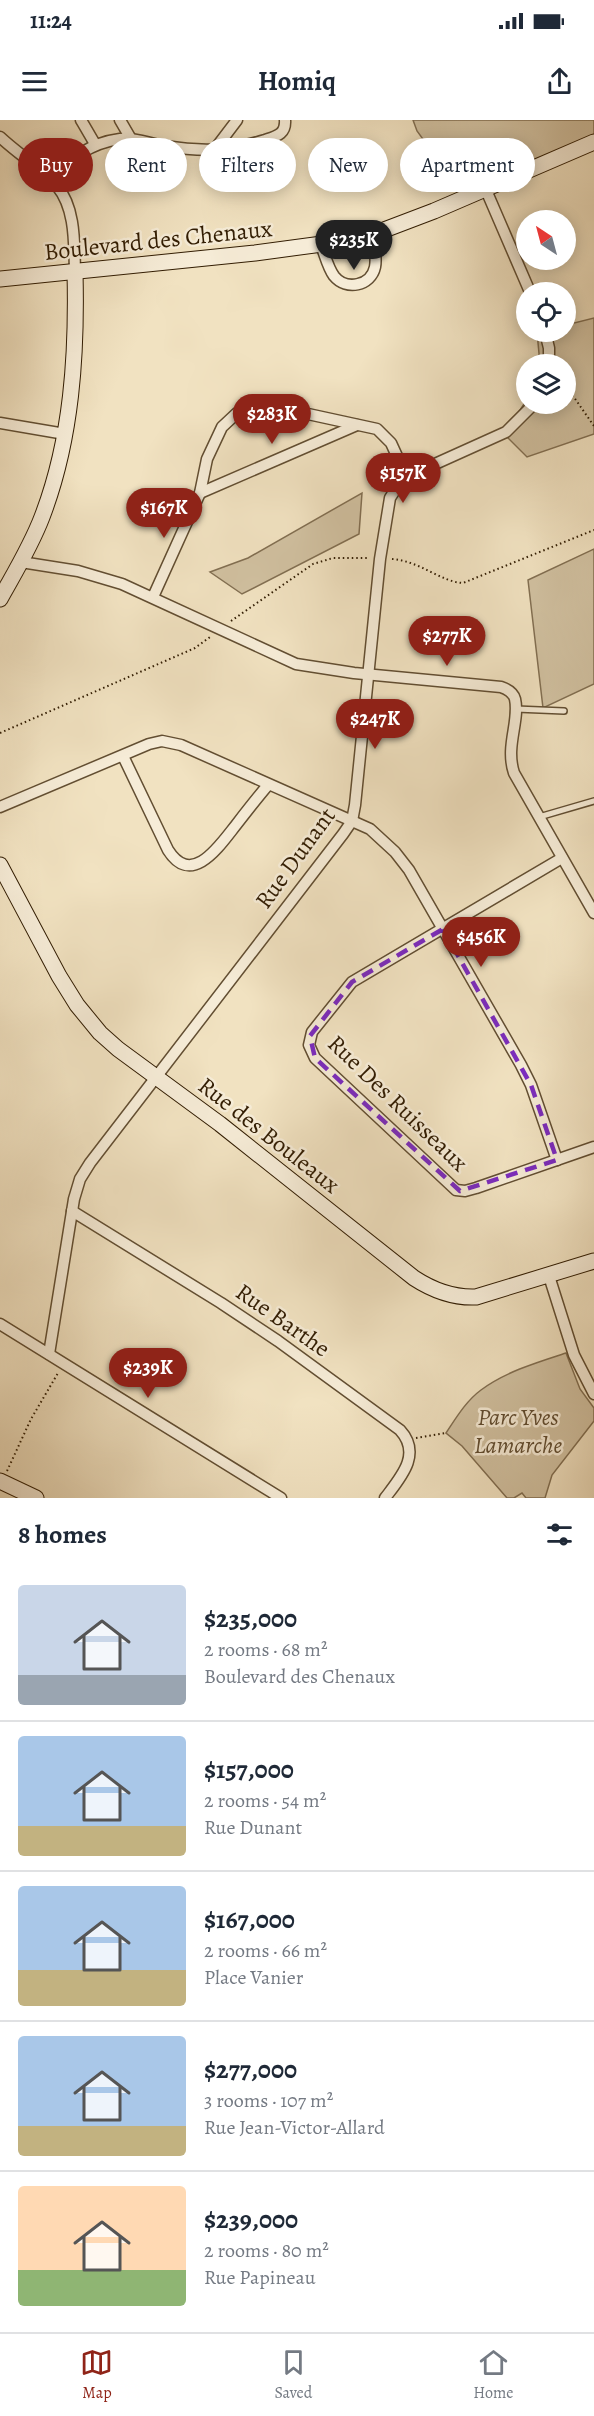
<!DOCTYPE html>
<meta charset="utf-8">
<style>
:root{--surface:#fff;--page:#f6f6f7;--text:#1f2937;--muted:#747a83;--line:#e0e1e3;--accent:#8f2418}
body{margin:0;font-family:Alegreya,serif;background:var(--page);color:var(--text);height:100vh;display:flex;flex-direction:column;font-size:22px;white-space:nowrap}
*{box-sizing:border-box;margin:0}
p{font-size:20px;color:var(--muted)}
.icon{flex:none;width:33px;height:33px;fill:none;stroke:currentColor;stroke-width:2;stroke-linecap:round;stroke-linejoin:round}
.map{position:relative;height:1378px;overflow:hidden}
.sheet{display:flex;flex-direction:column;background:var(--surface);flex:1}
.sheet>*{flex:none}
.banner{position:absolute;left:18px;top:18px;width:558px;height:54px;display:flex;gap:12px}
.needle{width:39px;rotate:324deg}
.fabs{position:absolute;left:516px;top:90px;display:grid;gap:12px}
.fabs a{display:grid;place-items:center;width:60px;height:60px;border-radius:50%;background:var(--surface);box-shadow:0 3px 15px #0003;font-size:30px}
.price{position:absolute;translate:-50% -51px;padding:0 14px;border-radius:21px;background:var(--accent);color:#fff;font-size:20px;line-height:39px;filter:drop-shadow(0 2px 3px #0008)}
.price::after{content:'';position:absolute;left:50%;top:36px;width:18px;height:14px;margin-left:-9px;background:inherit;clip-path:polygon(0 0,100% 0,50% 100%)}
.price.current{background:#222;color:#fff}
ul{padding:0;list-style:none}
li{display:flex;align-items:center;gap:18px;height:150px;padding:0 18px}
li+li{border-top:2px solid var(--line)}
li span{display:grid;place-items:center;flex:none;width:168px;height:120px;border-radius:6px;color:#555}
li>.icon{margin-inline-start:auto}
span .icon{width:72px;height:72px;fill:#fffc;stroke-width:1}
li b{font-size:26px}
h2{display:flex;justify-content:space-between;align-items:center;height:72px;padding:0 18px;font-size:26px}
.pill{padding:0 21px;border-radius:27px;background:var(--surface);box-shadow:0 3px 15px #0003;font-size:21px;line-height:54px}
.pill.current{background:var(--accent);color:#fff}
.status{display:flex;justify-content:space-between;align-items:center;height:42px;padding:0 30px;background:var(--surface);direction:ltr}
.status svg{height:16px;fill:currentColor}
header{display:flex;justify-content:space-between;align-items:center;height:78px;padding:0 18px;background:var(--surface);font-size:27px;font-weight:600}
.tab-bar{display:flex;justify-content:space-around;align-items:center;height:84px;border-top:2px solid var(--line);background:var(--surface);font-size:16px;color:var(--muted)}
.tab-bar a{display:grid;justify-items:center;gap:3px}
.tab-bar .current{color:var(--accent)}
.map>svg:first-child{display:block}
.green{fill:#d1c1a1;stroke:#826f52;stroke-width:1.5}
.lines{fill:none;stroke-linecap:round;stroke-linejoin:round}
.lane-casing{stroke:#624e32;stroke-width:8}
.street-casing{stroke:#624e32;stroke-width:13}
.secondary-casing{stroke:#321d03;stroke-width:17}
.path{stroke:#321d03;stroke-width:2;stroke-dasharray:1.5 3;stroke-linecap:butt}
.lane{stroke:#f6ecd7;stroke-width:5}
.street{stroke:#f6ecd7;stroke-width:10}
.secondary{stroke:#f6ecd7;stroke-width:15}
.marked{fill:none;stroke:#7b2cbf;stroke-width:4.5;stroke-dasharray:12 8;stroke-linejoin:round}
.labels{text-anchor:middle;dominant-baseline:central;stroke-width:5;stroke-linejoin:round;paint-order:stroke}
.street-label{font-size:24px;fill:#321d03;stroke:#f6ecd7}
.park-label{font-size:24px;font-style:italic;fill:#624e32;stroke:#f6ecd7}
</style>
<div class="status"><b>11:24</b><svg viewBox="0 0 49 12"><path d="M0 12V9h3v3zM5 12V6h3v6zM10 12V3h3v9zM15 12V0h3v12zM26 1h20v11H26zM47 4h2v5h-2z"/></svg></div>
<header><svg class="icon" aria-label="menu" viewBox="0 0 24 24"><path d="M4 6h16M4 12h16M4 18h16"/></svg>Homiq<svg class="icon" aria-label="share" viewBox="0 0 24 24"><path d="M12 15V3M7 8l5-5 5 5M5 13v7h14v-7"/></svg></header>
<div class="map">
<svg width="594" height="1378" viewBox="0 0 594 1378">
<rect width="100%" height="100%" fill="#f1e2c1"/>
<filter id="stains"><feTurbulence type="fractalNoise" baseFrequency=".00333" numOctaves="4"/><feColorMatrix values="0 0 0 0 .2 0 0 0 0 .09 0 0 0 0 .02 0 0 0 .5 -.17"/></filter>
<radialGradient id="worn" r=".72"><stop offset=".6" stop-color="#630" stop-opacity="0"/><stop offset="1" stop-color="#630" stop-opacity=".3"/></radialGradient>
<g class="green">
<path d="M413,0H594V16L465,77L417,11Z"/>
<path d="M594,198V314L527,337L504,314L526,281V284H566V244H540L537,212H566V205Z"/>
<path d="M362,373L359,414L242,474L210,452L248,438Z"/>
<path d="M594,429V564L543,588L528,460Z"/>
<path d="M566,1233L580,1269L594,1288V1301L552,1355L545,1378H526L522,1373L514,1378H507L462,1326L446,1313C456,1298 466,1281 481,1270C505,1252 538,1242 566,1233Z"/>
</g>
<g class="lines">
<defs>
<g id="lane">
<path d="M516,589L564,591"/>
<path d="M539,697L594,681"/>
</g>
<g id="street">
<path d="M81,0L95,24"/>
<path d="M120,0L131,19"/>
<path d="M0,17C18,34 41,48 57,66C76,89 74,124 75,152"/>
<path d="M215,29L237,0"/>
<path d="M49,59C71,39 89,23 120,19C135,17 150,24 165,26C203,32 229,31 265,20C277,16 286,14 285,0"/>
<path d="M486,70L530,172"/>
<path d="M321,125C325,135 328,148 334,156C346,171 371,166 375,147C377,137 374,124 373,114"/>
<path d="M545,212L549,228V244"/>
<path d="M0,303L65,314"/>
<path d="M200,373L357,305"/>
<path d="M21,442L78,451L122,464L296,544L354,553L501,567C507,569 513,572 515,579C520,601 505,626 514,653L594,793"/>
<path d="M153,477L200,373L207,339L222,307L237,293L256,289L308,294L377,309L391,323L407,358"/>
<path d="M123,636L168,730C192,768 220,725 236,705C246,692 257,678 268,665"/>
<path d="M0,687L149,624L162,621L181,625L370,709L395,732L409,750L521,945L531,965L557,1040"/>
<path d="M562,738L352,862L312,912L309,925L315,938L456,1070L465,1071L476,1068L594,1027"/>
<path d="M72,1091L221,1183L278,1221L400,1310C422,1334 401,1357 385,1378"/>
<path d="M549,1156L574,1235L594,1274"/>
<path d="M0,1204L281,1378"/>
<path d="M49,1234L74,1079L80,1059L90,1043L343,714L352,701L355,685L380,439L390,378L397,367L415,353L506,312L534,284"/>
</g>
<g id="secondary">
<path d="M0,159L255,133L337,122L384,110L434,91L594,22"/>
<path d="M0,479C15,452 31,426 42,397C72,319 77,234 75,152"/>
<path d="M0,745L59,856L77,885L100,913L118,929L220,1004L414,1158C434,1171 453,1178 476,1177L594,1141"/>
<path d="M0,1361L36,1378"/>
</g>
</defs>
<use href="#lane" class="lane-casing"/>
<use href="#street" class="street-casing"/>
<use href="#secondary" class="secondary-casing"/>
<g class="path">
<path d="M566,269L571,273L594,306"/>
<path d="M392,439C420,441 441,462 463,463L594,410"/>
<path d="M231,501L313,444L333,438H369"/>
<path d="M0,613L195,528L210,517"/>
<path d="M416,1318L446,1313"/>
<path d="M7,1351L31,1299L58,1253"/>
</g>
<use href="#lane" class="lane"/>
<use href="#street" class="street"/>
<use href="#secondary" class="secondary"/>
</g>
<path class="marked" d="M443,809L531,965L557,1040L460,1071L315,938L310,916L352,862Z"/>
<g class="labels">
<g class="street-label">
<text transform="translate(158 120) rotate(-6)">Boulevard des Chenaux</text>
<text transform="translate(295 738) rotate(-54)">Rue Dunant</text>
<text transform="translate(398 983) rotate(44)">Rue Des Ruisseaux</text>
<text transform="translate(269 1015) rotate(38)">Rue des Bouleaux</text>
<text transform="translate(283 1200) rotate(35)">Rue Barthe</text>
</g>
<g class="park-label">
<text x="518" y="1297">Parc Yves<tspan x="518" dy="28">Lamarche</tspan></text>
</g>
</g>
<rect width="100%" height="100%" filter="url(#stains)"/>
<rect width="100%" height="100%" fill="url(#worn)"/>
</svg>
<div class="fabs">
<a><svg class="needle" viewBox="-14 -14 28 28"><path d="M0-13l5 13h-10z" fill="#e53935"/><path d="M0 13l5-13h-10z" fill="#747a83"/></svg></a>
<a><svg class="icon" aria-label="locate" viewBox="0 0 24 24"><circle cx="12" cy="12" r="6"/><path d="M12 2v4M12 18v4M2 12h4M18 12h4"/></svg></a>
<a><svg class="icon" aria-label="layers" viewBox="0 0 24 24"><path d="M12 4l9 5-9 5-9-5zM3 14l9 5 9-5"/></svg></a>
</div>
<b class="price current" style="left:354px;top:151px">$235K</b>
<b class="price" style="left:272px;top:325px">$283K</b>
<b class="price" style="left:403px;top:384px">$157K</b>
<b class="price" style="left:164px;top:419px">$167K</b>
<b class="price" style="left:447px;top:547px">$277K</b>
<b class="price" style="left:375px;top:630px">$247K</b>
<b class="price" style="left:481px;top:848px">$456K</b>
<b class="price" style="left:148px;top:1279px">$239K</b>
<div class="banner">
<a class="pill current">Buy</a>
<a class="pill">Rent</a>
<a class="pill">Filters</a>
<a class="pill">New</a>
<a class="pill">Apartment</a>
</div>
</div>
<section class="sheet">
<h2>8 homes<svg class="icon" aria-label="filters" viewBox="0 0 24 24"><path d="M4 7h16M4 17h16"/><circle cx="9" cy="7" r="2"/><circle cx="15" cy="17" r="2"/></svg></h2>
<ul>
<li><span style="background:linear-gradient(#c9d6e8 75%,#9aa5b1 0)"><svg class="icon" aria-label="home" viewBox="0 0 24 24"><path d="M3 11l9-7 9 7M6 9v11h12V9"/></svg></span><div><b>$235,000</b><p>2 rooms · 68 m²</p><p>Boulevard des Chenaux</p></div></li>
<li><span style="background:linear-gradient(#a9c7e8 75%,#c2b280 0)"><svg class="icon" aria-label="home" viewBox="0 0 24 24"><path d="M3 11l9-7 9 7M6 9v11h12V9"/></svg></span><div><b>$157,000</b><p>2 rooms · 54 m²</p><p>Rue Dunant</p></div></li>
<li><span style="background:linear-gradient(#a9c7e8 70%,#c2b280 0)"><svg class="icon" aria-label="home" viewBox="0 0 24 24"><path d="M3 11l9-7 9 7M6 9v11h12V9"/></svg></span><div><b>$167,000</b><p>2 rooms · 66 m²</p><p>Place Vanier</p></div></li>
<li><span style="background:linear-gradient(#a9c7e8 75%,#c2b280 0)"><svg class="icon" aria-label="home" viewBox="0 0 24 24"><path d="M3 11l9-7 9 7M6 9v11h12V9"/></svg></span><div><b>$277,000</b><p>3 rooms · 107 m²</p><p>Rue Jean-Victor-Allard</p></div></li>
<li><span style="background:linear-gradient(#ffd9b3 70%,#8fb573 0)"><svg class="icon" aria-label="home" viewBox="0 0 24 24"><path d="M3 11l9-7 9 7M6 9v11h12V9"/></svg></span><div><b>$239,000</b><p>2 rooms · 80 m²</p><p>Rue Papineau</p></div></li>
</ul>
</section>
<nav class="tab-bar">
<a class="current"><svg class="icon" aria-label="map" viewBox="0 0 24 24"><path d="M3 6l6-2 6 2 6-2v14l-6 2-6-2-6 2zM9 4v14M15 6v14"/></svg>Map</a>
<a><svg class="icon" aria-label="saved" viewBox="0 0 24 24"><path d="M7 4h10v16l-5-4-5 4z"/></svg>Saved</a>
<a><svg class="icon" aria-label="home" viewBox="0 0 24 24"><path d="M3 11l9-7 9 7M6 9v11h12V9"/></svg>Home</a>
</nav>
